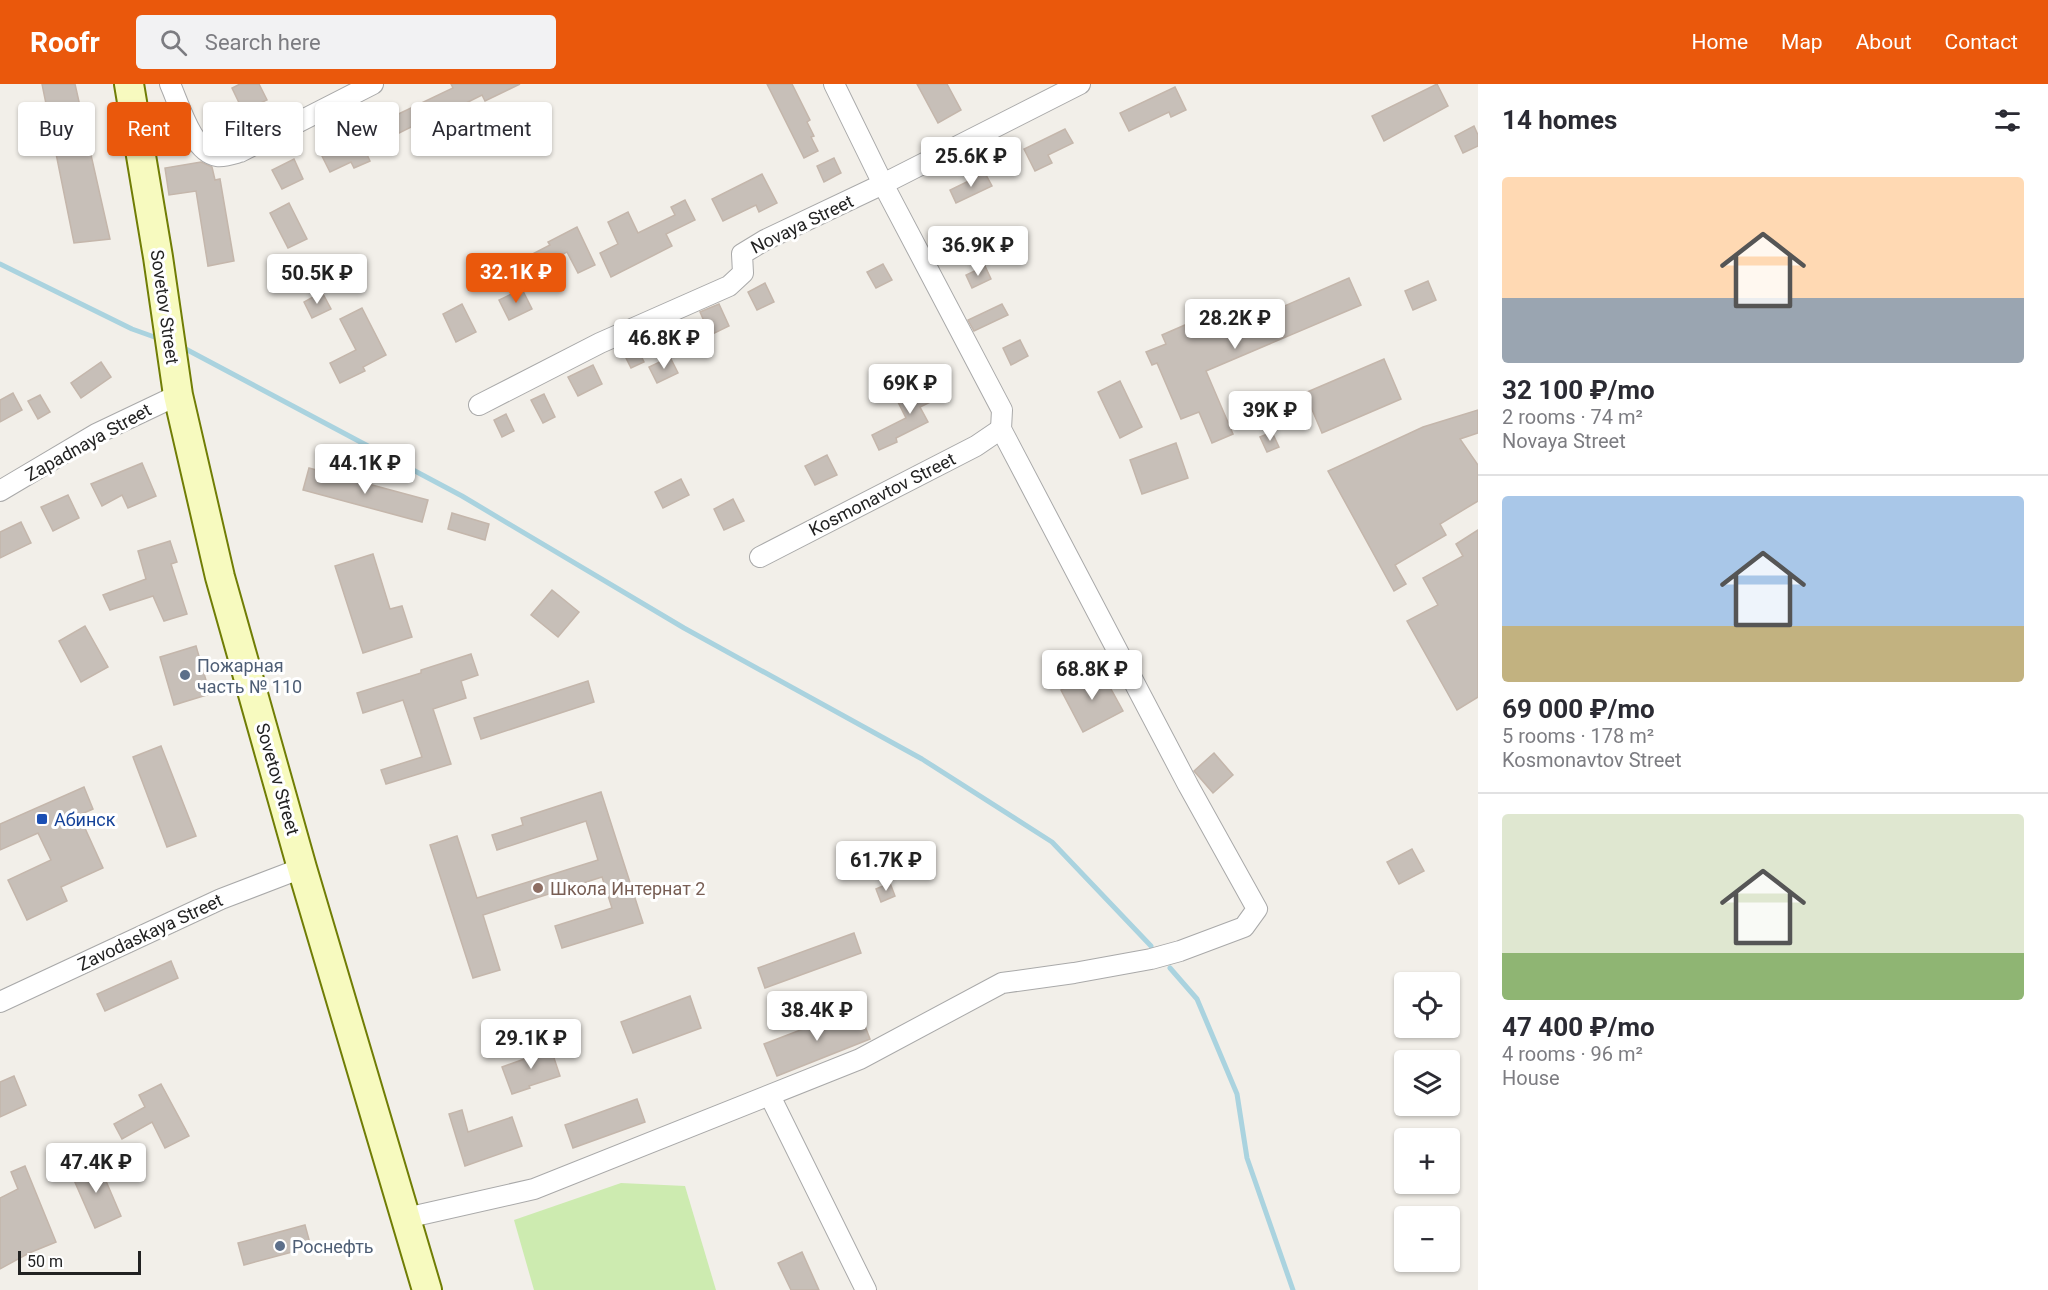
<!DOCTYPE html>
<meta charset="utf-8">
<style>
:root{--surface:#fff;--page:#f2f2f3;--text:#2b2b33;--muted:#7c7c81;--line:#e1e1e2;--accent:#ea580c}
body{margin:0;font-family:Roboto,sans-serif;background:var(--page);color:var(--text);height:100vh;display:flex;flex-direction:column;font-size:22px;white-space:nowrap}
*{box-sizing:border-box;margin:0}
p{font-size:20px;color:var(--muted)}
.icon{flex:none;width:33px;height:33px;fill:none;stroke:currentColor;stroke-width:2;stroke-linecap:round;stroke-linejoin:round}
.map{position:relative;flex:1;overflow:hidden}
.panel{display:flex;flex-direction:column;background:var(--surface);width:570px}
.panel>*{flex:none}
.guide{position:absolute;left:18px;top:18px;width:570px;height:54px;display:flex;gap:12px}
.tools{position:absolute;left:1394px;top:888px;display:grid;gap:12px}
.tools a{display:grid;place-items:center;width:66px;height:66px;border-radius:6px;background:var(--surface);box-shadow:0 2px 4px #0004;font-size:30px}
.scale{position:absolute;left:18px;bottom:15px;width:123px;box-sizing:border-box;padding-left:6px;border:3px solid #222;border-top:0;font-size:16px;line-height:21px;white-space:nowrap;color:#222;-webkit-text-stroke:4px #fff;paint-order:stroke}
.price{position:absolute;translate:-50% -51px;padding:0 14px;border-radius:6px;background:#fff;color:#222;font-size:20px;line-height:39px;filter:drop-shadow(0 2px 3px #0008)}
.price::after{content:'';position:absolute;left:50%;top:36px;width:18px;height:14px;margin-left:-9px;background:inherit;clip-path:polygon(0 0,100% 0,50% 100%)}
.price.selected{background:var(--accent);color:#fff}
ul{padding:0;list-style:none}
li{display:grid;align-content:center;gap:12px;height:318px;padding:0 24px}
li+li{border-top:2px solid var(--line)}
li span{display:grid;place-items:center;height:186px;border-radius:6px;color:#555}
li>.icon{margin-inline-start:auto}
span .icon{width:108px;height:108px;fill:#fffc;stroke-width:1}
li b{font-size:26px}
h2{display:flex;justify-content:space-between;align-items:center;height:72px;padding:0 24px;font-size:26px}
.pill{padding:0 21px;border-radius:6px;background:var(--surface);box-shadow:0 2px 4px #0004;font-size:21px;line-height:54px}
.pill.selected{background:var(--accent);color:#fff}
header{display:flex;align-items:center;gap:36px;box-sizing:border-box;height:84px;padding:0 30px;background:var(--accent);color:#fff}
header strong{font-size:28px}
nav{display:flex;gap:33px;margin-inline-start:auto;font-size:21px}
.search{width:420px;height:54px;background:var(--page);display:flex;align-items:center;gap:15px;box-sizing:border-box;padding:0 21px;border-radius:6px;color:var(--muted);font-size:22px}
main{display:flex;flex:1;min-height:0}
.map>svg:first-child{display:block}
.grass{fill:#cdebb0}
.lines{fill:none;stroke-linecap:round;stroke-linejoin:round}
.stream{stroke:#aad3df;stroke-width:5}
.building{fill:#c7bfb8;stroke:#c4b6ab;stroke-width:1.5}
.street-casing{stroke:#a9a9a9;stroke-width:22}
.secondary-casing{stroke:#707d05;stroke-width:32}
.street{stroke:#fff;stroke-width:20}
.secondary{stroke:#f7fabf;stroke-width:28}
.service-dot{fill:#5c6f8a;stroke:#fff;stroke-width:2}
.transit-dot{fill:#1a4fb4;stroke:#fff;stroke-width:2}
.education-dot{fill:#8d6e63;stroke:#fff;stroke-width:2}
.labels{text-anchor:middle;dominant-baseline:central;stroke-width:6;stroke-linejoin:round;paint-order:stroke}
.street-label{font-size:18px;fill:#222;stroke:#fff}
.service-label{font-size:18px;fill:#4e5e75;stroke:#fff;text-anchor:start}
.transit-label{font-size:18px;fill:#164399;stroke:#fff;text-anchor:start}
.education-label{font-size:18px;fill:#785e54;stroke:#fff;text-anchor:start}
</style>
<header>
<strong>Roofr</strong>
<div class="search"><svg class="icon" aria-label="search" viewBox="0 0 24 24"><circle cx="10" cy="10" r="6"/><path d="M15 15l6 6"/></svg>Search here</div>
<nav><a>Home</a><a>Map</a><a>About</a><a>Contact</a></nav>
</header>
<main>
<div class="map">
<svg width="1478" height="1206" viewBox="0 0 1478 1206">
<rect width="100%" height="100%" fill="#f2efe9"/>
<path class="grass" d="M621,1099L685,1102L716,1206H534L514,1136Z"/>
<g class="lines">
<g class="stream">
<path d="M0,180L132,245L160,255"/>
<path d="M180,262L462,412L684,544L922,675L1052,758L1151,862"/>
<path d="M1170,884L1197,915L1237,1010L1247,1074L1293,1206"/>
</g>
</g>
<g class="building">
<path d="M42,0H75L110,155L74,159Z"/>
<path d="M240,0H259L267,16L243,27L232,4Z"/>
<path d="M451,0H520L485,17L482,11L446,29L447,32L432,39L429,34L365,66L370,77L354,84L351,78L330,88L317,62L331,55L336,65L374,46L371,40L387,33L388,35L453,4Z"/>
<path d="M767,0H792L810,36L807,38L814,52L811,53L818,67L804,74Z"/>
<path d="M917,0H947L961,26L938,39Z"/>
<path d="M1437,0L1448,22L1384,57L1372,32Z"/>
<path d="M1175,3L1186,26L1171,33L1169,28L1129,47L1120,29Z"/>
<path d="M1474,42L1478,51V62L1463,69L1455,52Z"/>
<path d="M1065,45L1073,59L1048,71L1052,79L1035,87L1024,65Z"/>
<path d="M834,74L841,89L824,98L817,82Z"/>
<path d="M294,75L303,95L282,105L272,86Z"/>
<path d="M201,78L212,83L215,96L220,95L234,177L208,182L196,107L169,111L165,84Z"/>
<path d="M985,89L992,102L956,119L950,106Z"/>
<path d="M762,90L777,119L759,128L756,121L723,137L712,115Z"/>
<path d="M685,116L695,136L666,150L672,162L611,193L600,169L618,160L608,138L628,128L638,149L675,131L671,123Z"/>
<path d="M289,119L307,155L288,164L270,129Z"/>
<path d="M577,143L595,181L578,189L567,168L542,180L544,184L524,193L517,178L550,161L548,158Z"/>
<path d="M883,180L892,196L876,204L867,188Z"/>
<path d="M985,182L991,195L972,204L966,191Z"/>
<path d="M1349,194L1361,221L1206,287L1233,350L1212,359L1199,328L1181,335L1157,279L1152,281L1146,268L1166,260L1162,251L1194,237L1198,246L1217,238L1222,249Z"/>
<path d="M1428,197L1436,216L1413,226L1405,207Z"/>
<path d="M765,199L774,218L757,226L748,208Z"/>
<path d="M522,205L532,225L509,236L499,216Z"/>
<path d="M322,208L331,225L312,234L304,218Z"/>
<path d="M462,220L476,248L456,258L443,230Z"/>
<path d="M719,220L729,242L698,257L701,263L687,270L677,250L704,237L700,228Z"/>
<path d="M1002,220L1008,231L974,247L968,236Z"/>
<path d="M362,224L386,271L363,283L365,287L340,299L330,279L356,266L340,235Z"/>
<path d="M1020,256L1028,272L1011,281L1003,264Z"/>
<path d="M635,260L644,278L631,284L622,266Z"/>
<path d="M670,273L678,289L657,299L649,283Z"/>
<path d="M1384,275L1401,315L1322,349L1305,309Z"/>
<path d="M101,278L111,293L81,314L71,299Z"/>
<path d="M593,281L602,300L578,312L568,293Z"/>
<path d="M941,297L947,310L920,323L928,338L896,354L897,358L879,366L872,351L906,334L898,318Z"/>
<path d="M1120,297L1142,343L1120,354L1098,308Z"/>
<path d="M13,309L22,326L0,338V316Z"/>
<path d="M544,310L555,333L543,339L531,316Z"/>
<path d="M40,311L50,328L38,335L28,317Z"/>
<path d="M1478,326V349L1460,355L1478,381V417L1440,440L1446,451L1395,481L1406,500L1394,507L1328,387L1423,343Z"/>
<path d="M506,330L514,347L502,353L494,336Z"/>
<path d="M1272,348L1279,363L1267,368L1260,353Z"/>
<path d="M1176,359L1188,394L1142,410L1130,376Z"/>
<path d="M827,371L837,391L815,401L805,382Z"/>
<path d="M142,379L156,412L128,424L122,411L102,422L91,400Z"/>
<path d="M309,384L428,416L422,438L303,406Z"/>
<path d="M681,395L689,411L663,424L655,408Z"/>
<path d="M68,411L79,434L53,447L41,423Z"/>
<path d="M733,415L744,437L724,446L714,425Z"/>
<path d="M452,429L489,440L485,456L448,445Z"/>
<path d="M21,438L31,459L0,474V448Z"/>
<path d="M1478,446V613L1457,626L1407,537L1438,521L1423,494L1463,472L1456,460Z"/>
<path d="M170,457L177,478L171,480L187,530L164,537L153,512L110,526L103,511L146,495L138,467Z"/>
<path d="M373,470L390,525L402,522L412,553L363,569L335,482Z"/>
<path d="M552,506L579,528L558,553L531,531Z"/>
<path d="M85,542L108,583L81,598L59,557Z"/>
<path d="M196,562L210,610L174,621L160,573Z"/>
<path d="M471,570L478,591L461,597L466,614L433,625L451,680L386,700L381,686L422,673L403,616L363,629L357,609L421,589V586Z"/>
<path d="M1100,585L1123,627L1083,648L1061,606Z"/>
<path d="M588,597L594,618L481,655L474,634Z"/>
<path d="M161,662L196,752L167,763L133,673Z"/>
<path d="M1214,669L1233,691L1213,709L1194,687Z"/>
<path d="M84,703L93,725L79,731L103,784L61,803L67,817L27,836L8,796L51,776L38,749L0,766V740Z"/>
<path d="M601,708L643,839L562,864L555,842L612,824L602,793L483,831L500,886L473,894L430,761L457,752L477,814L598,776L586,737L497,766L492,751L523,741L521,734Z"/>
<path d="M1412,765L1424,787L1399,800L1387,778Z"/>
<path d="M890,799L895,812L881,818L876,805Z"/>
<path d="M854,849L861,869L765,904L758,884Z"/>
<path d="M171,877L178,894L105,927L97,910Z"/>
<path d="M690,912L701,944L633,969L621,938Z"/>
<path d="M858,924L870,955L777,992L764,960Z"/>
<path d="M550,962L560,992L529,1002L530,1004L512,1010L502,983L530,973L529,969Z"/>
<path d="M14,992L26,1021L0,1033V998Z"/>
<path d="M161,1000L189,1052L165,1064L152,1038L122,1055L114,1040L145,1023L139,1011Z"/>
<path d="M637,1015L645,1038L573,1064L565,1041Z"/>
<path d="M462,1026L468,1048L512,1033L522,1062L465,1082L449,1030Z"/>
<path d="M97,1076L121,1132L95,1144L70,1087Z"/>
<path d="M25,1082L56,1158L29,1169L0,1185V1114L18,1105L11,1088Z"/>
<path d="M305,1141L311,1163L244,1181L238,1159Z"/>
<path d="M802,1168L819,1206H791L778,1179Z"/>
</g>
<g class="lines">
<defs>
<g id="street">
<path d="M170,0C179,20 193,69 217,72C225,73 233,70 240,68L373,0"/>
<path d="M479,321L600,259L729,202L743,189L742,170L765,156L883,100L1080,0"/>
<path d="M0,407L96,350L178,311"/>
<path d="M760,473L976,362L1001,345"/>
<path d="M0,918L221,815L302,784"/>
<path d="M770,1012L866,1206"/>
<path d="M406,1134L534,1105L860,975L1002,899L1074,889L1151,875L1180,867L1244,843L1257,825L1188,701L1001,345L1002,326L883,100L834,0"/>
</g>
<path id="secondary" d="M129,0L158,173L178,311L220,493L302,784L427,1206"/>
</defs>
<use href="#street" class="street-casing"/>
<use href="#secondary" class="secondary-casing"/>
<use href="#street" class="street"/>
<use href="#secondary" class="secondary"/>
</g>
<g class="service-dot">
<circle cx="185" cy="591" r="6"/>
<circle cx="280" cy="1162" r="6"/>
</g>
<rect class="transit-dot" x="36" y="729" width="12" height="12" rx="3"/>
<circle class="education-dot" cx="538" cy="804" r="6"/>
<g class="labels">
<g class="street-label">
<text transform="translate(802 140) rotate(-26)">Novaya Street</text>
<text transform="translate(165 223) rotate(82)">Sovetov Street</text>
<text transform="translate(88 358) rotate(-29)">Zapadnaya Street</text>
<text transform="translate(882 410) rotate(-27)">Kosmonavtov Street</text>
<text transform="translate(278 695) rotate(74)">Sovetov Street</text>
<text transform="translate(150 848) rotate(-25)">Zavodaskaya Street</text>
</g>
<g class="service-label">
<text x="197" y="581">Пожарная<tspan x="197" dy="21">часть № 110</tspan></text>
<text x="292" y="1162">Роснефть</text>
</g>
<g class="transit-label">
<text x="54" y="735">Абинск</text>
</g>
<g class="education-label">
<text x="550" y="804">Школа Интернат 2</text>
</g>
</g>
</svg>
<div class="tools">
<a><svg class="icon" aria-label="locate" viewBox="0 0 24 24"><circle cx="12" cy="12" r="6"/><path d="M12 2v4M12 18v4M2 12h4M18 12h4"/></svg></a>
<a><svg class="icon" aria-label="layers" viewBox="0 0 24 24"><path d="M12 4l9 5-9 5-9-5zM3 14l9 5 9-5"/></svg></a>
<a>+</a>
<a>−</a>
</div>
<div class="scale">50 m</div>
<b class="price" style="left:971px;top:104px">25.6K ₽</b>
<b class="price" style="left:978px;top:193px">36.9K ₽</b>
<b class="price selected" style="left:516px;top:220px">32.1K ₽</b>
<b class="price" style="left:317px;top:221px">50.5K ₽</b>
<b class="price" style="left:1235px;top:266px">28.2K ₽</b>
<b class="price" style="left:664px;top:286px">46.8K ₽</b>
<b class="price" style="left:910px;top:331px">69K ₽</b>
<b class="price" style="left:1270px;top:358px">39K ₽</b>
<b class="price" style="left:365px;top:411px">44.1K ₽</b>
<b class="price" style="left:1092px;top:617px">68.8K ₽</b>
<b class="price" style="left:886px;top:808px">61.7K ₽</b>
<b class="price" style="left:817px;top:958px">38.4K ₽</b>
<b class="price" style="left:531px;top:986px">29.1K ₽</b>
<b class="price" style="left:96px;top:1110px">47.4K ₽</b>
<div class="guide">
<a class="pill">Buy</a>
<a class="pill selected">Rent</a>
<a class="pill">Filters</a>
<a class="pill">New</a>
<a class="pill">Apartment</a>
</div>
</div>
<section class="panel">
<h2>14 homes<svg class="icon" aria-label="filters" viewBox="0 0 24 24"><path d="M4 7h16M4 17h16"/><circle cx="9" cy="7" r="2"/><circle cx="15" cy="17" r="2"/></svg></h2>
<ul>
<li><span style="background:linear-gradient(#ffd9b3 65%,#9aa5b1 0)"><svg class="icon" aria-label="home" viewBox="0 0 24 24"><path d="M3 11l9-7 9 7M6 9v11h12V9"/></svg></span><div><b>32 100 ₽/mo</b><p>2 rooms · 74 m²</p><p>Novaya Street</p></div></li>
<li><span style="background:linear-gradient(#a9c7e8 70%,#c2b280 0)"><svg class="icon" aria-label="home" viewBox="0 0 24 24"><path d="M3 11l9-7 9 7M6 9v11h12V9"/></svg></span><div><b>69 000 ₽/mo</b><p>5 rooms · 178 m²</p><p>Kosmonavtov Street</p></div></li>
<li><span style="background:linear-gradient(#dfe7d0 75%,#8fb573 0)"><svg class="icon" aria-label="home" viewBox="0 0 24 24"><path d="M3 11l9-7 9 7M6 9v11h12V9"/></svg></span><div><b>47 400 ₽/mo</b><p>4 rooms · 96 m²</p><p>House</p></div></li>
</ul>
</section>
</main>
